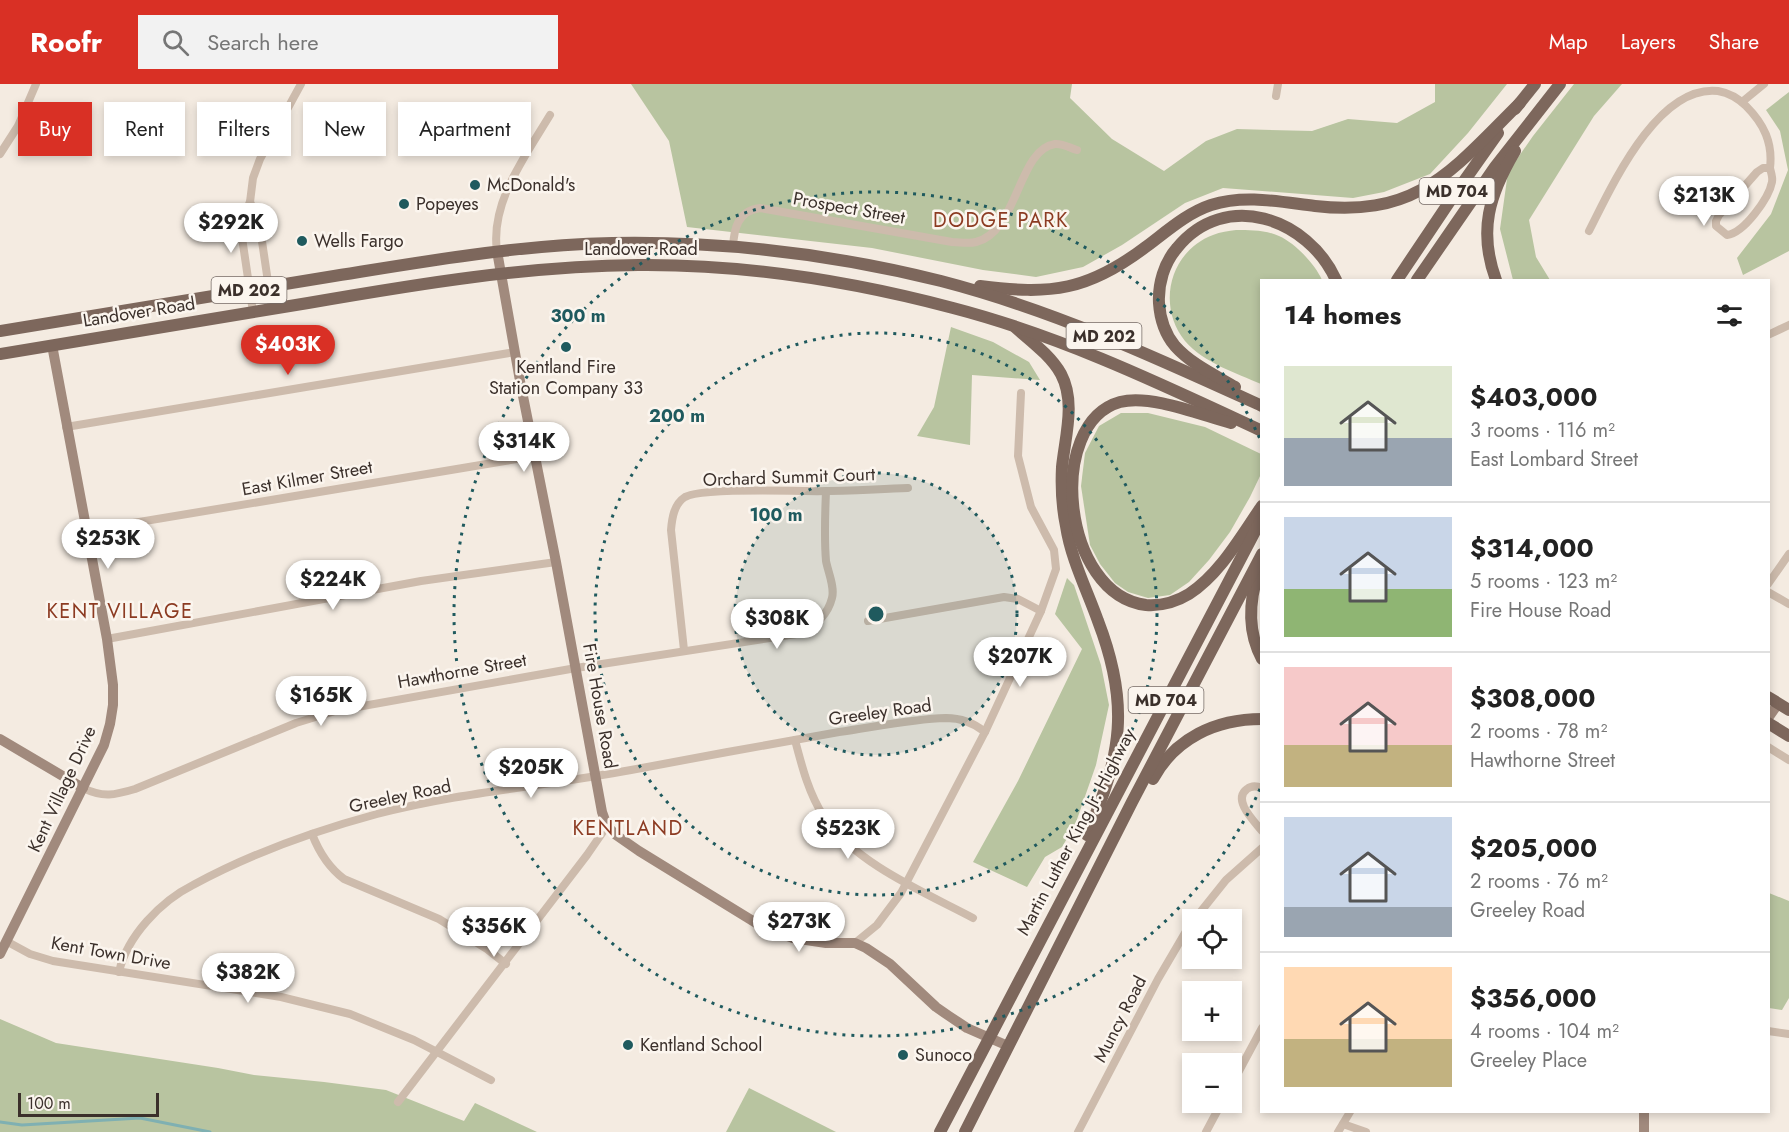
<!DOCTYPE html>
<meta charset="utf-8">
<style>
:root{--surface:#fff;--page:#f2f2f2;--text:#222;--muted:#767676;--line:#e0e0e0;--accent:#d93025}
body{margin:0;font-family:Jost,sans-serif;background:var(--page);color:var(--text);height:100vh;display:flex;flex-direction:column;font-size:22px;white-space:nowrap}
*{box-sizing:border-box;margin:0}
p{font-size:20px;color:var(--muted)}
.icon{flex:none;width:33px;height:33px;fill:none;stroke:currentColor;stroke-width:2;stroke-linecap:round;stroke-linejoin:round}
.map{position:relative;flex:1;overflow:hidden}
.details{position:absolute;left:1260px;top:195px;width:510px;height:834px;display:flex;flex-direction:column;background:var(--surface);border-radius:0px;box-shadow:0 3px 9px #0003}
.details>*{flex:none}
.guide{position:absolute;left:18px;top:18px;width:570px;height:54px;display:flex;gap:12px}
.controls{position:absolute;left:1182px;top:825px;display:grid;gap:12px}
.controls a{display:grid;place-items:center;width:60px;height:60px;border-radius:0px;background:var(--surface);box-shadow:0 3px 9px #0003;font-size:30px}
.scale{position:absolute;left:18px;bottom:15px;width:141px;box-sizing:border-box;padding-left:6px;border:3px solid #3b302b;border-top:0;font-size:16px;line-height:21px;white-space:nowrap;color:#3b302b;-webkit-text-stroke:4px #fbf5ee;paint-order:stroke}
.price{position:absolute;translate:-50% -51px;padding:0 14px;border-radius:21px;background:#fff;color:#222;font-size:20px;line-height:39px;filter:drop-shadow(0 2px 3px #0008)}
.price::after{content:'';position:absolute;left:50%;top:36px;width:18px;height:14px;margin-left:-9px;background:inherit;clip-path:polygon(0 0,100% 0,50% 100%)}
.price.on{background:var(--accent);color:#fff}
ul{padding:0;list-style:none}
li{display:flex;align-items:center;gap:18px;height:150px;padding:0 24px}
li+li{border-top:2px solid var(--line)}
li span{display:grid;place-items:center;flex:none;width:168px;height:120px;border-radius:0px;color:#555}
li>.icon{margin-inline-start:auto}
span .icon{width:72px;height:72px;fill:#fffc;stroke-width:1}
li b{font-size:26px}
h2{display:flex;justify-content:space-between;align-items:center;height:72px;padding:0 24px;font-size:26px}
.pill{padding:0 21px;border-radius:0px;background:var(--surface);box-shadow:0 3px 9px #0003;font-size:21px;line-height:54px}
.pill.on{background:var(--accent);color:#fff}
header{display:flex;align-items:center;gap:36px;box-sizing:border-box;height:84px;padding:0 30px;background:var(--accent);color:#fff}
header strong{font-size:28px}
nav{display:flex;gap:33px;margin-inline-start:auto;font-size:21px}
.search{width:420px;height:54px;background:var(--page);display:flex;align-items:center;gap:15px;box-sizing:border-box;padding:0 21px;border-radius:0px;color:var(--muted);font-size:22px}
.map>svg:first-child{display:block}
.green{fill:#b8c4a0}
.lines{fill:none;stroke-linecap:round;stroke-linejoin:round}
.stream{stroke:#7fb0b2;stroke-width:3}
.street{stroke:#cdbbac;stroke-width:8}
.secondary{stroke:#a18a7d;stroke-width:10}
.primary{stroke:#7d675c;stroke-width:12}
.ring{fill:none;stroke:#1f5a5e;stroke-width:3;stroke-dasharray:3 6}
.poi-dot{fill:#1f5a5e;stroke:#fbf5ee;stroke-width:2}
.labels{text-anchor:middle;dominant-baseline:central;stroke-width:5;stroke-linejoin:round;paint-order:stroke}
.shield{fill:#fbf5ee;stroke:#756b66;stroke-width:1.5}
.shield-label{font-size:16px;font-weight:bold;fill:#3b302b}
.poi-label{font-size:18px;fill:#3b302b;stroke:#fbf5ee;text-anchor:start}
.street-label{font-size:18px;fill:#3b302b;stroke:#fbf5ee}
.neighbourhood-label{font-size:20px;letter-spacing:1.5px;fill:#8c3b22;stroke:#fbf5ee}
.centre{fill:#1f5a5e;stroke:#fbf5ee;stroke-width:3}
.ring-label{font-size:18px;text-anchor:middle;font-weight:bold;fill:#1f5a5e;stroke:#fbf5ee;stroke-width:5;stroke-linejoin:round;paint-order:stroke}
</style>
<header>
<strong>Roofr</strong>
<div class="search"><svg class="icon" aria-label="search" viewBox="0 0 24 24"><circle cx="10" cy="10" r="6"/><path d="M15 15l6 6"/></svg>Search here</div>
<nav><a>Map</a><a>Layers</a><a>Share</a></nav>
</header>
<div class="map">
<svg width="1789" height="1048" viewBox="0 0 1789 1048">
<rect width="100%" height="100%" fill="#f4ebe1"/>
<g class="green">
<path d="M631,0H1072L1070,14L1112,55L1164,87L1206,57L1237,45L1312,47L1348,35L1397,39L1435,18V0H1507L1468,49L1430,90L1384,108L1353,114L1223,104L1185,119L1122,161L1083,183L1036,193L983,186L872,164L687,143L669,57Z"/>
<path d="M1574,0H1622L1594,32L1529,136L1536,173L1550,196H1513L1500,145L1508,88L1533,52Z"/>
<path d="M1789,8V167L1743,191L1737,174L1771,130L1788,86L1780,47L1766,26Z"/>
<path d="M1236,146C1250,146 1266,146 1279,152C1295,159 1315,180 1322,196H1262L1261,300C1236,289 1204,279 1185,257C1156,221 1170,167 1213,151C1220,148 1229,147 1236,146Z"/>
<path d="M951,243L993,258L1029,278L1040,296L972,291L970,361L917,352L934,323Z"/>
<path d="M1121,329H1148L1205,343L1261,370V390L1250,413L1230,448L1209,476L1189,498L1170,511L1148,514L1128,508L1115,499L1100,480L1090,461L1081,402L1085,369L1099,342Z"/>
<path d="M1067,494L1074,501L1101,581L1109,621L1096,681L1075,741L1062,763L1045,773L1027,803L973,778L1018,697L1082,565L1055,530Z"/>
<path d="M1769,809L1789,817V914L1782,926L1769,924Z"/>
<path d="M0,935L56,959L218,984L254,991L324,998L386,1006L464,1037L475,1019L537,1048H0Z"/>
<path d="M749,1004L836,1048H726Z"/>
</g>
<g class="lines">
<path class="stream" d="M0,1038L22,1041L140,1034L210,1048"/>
<g class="street">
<path d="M1276,12L1278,0"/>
<path d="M1742,18L1764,0"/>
<path d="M0,70L18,42L36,0"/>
<path d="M1763,84H1770C1771,89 1773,93 1772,98C1769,114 1744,149 1727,151L1716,142V137L1719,131L1757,88Z"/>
<path d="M250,118L259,137L272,225"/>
<path d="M1589,147C1611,104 1657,0 1718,7C1729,9 1739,15 1746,22C1764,40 1773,59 1770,84"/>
<path d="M733,163C734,144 738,127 760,124L952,158C960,158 968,160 976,158C1018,148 1018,65 1055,60C1062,59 1070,64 1077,66"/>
<path d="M497,167C490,118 526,71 550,31"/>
<path d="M253,228L240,140L250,118L253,94L260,75L301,0"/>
<path d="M1768,251L1789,241"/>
<path d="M66,343L515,268"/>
<path d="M85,447L535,372"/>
<path d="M1768,500L1789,470"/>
<path d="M1768,508L1789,520"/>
<path d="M868,537L1004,513L1018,515L1041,527"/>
<path d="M107,555L421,497L556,478"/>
<path d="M684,566L671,446C672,434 674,420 685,413C700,404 785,407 805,407C839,408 874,405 908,404"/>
<path d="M795,656C802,683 809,710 824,733C856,780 924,808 973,834"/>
<path d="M1768,663L1789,676"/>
<path d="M83,704C103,714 115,711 135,705L296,639L335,627L576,584L803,549C817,540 828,530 832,514C835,503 828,488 826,477C824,454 825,430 826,407"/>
<path d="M1262,704C1257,702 1252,701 1247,705C1232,716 1254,737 1262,747"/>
<path d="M312,750C319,768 328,783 344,795L439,835L487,865L506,880"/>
<path d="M1194,836L1226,796L1262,764"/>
<path d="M6,857L30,870L53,877L281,913L350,930L414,956L491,996"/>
<path d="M855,859L877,841L901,809L985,648L1041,527L1056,485L1054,466L1031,423L1018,372L1021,309"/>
<path d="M119,888C127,852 161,817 193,801C250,770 314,747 377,730C460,708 547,702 631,686C700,673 770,660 839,648C874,643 911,635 946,634C961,634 974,639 985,648"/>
<path d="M1768,947L1789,950"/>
<path d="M1232,1000L1262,944"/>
<path d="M398,1018L587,771L607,742"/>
<path d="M1343,1040L1366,1048"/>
<path d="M1078,1048L1158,895L1192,837"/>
<path d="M1206,1048L1222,1018"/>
<path d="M1338,1048L1350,1028"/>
</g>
<g class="secondary">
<path d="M497,167L520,297L556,478L602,728L607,742L616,751L639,767L761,842L793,854L826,859H855L866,864L890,880L936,923L949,932L967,944L1008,962"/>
<path d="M1768,634L1778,620"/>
<path d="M0,655L83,704"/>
<path d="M0,870L104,661L110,640L113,621V601L107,555L52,261"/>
<path d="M1644,1028V1048"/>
</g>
<g class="primary">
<path d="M1515,25L1535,0"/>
<path d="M1397,196L1450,117L1498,49"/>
<path d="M1417,196L1495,83L1560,0"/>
<path d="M1496,196C1478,147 1489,111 1515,67"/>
<path d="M980,202C1051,211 1088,207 1147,162C1167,147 1187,129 1211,121C1245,110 1281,118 1315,122C1419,134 1453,85 1520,19"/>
<path d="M1016,244C1032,258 1051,272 1061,290C1076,318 1065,353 1062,383C1061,403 1062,423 1066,442C1071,475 1087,506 1098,537C1130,620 1122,671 1087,751"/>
<path d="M0,247C109,229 218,211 328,193C422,178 516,161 612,159C722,157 833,170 941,197C1053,226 1157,274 1262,322"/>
<path d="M0,270C103,253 206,236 308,219C418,200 526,182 638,181C744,180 851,197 953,224C1061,252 1161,300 1262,347"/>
<path d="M1235,303C1215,291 1191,280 1175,262C1165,250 1160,234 1159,219C1158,200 1164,179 1177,164C1225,105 1308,134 1336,196"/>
<path d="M1231,339C1201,331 1151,310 1120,318C1045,339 1062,511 1146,521C1161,522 1176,518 1189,510C1220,490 1241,452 1262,422"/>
<path d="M1259,486C1249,516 1247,547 1262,575"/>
<path d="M1768,613L1789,626"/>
<path d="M1768,639L1789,652"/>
<path d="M1153,695C1175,654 1216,635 1262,635"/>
<path d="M940,1048L1262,434"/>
<path d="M965,1048L1132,718L1262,470"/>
</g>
</g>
<circle cx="876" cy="530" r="141" fill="#1f5a5e" fill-opacity=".12"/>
<g class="ring">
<circle cx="876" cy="530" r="141"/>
<circle cx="876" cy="530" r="281"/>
<path d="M1260 705A422 422 0 1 1 1260 355"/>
</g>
<g class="poi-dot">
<circle cx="475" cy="101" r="6"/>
<circle cx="404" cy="120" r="6"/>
<circle cx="302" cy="157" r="6"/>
<circle cx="566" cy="263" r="6"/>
<circle cx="628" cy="961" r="6"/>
<circle cx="903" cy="971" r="6"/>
</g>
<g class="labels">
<g class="shield">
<rect x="1419.5" y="94" width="75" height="26" rx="4.5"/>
<rect x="211.5" y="193" width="75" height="26" rx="4.5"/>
<rect x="1066.5" y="239" width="75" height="26" rx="4.5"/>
<rect x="1128.5" y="603" width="75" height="26" rx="4.5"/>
</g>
<g class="shield-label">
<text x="1457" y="107">MD 704</text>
<text x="249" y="206">MD 202</text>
<text x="1104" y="252">MD 202</text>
<text x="1166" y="616">MD 704</text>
</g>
<g class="poi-label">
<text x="487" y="101">McDonald's</text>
<text x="416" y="120">Popeyes</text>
<text x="314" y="157">Wells Fargo</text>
<text x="566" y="283" text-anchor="middle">Kentland Fire<tspan x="566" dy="21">Station Company 33</tspan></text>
<text x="640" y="961">Kentland School</text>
<text x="915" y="971">Sunoco</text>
</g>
<g class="street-label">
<text transform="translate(849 124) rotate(10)">Prospect Street</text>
<text x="641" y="165">Landover Road</text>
<text transform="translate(139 228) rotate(-9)">Landover Road</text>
<text transform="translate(789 393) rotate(-2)">Orchard Summit Court</text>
<text transform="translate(307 394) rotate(-10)">East Kilmer Street</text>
<text transform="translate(462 587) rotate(-10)">Hawthorne Street</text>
<text transform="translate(600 622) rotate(80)">Fire House Road</text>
<text transform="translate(880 628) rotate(-8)">Greeley Road</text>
<text transform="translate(62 705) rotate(-65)">Kent Village Drive</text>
<text transform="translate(400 712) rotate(-12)">Greeley Road</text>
<text transform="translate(1076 748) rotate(-62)">Martin Luther King Jr. Highway</text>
<text transform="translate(111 869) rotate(10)">Kent Town Drive</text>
<text transform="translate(1120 935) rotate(-63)">Muncy Road</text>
</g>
<g class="neighbourhood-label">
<text x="1001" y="136">DODGE PARK</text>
<text x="120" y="527">KENT VILLAGE</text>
<text x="628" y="744">KENTLAND</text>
</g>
</g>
<circle cx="876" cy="530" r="9" class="centre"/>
<g class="ring-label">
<text x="578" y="238">300 m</text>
<text x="677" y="338">200 m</text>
<text x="776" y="437">100 m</text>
</g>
</svg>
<div class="controls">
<a><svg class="icon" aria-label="locate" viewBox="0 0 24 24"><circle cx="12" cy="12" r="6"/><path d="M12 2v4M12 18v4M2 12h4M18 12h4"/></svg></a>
<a>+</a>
<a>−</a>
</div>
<div class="scale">100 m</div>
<b class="price" style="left:1704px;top:143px">$213K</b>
<b class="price" style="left:231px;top:170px">$292K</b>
<b class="price on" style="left:288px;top:292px">$403K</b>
<b class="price" style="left:524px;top:389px">$314K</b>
<b class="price" style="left:108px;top:486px">$253K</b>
<b class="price" style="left:333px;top:527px">$224K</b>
<b class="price" style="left:777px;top:566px">$308K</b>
<b class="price" style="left:1020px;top:604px">$207K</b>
<b class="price" style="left:321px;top:643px">$165K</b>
<b class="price" style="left:531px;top:715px">$205K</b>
<b class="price" style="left:848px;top:776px">$523K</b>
<b class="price" style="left:799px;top:869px">$273K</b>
<b class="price" style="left:494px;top:874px">$356K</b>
<b class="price" style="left:248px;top:920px">$382K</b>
<div class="guide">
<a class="pill on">Buy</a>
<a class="pill">Rent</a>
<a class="pill">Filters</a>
<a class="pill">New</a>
<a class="pill">Apartment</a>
</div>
<section class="details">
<h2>14 homes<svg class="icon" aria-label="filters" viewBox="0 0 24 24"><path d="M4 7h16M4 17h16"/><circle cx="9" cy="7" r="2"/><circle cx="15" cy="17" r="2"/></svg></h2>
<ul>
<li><span style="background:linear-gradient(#dfe7d0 60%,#9aa5b1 0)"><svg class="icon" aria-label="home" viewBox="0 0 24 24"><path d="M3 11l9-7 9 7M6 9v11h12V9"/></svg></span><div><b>$403,000</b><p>3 rooms · 116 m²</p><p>East Lombard Street</p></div></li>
<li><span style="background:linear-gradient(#c9d6e8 60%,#8fb573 0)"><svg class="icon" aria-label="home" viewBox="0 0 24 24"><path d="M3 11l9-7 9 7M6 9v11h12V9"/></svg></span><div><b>$314,000</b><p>5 rooms · 123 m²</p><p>Fire House Road</p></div></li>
<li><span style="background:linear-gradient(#f6c9c9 65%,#c2b280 0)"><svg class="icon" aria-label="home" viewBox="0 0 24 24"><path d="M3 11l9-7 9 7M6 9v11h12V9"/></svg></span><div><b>$308,000</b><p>2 rooms · 78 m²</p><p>Hawthorne Street</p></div></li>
<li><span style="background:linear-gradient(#c9d6e8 75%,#9aa5b1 0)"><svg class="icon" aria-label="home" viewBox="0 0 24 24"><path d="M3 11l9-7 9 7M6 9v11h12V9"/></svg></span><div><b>$205,000</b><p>2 rooms · 76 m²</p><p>Greeley Road</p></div></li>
<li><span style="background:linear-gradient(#ffd9b3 60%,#c2b280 0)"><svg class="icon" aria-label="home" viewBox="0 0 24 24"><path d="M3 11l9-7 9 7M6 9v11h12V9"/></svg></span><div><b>$356,000</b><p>4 rooms · 104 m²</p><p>Greeley Place</p></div></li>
</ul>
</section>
</div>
